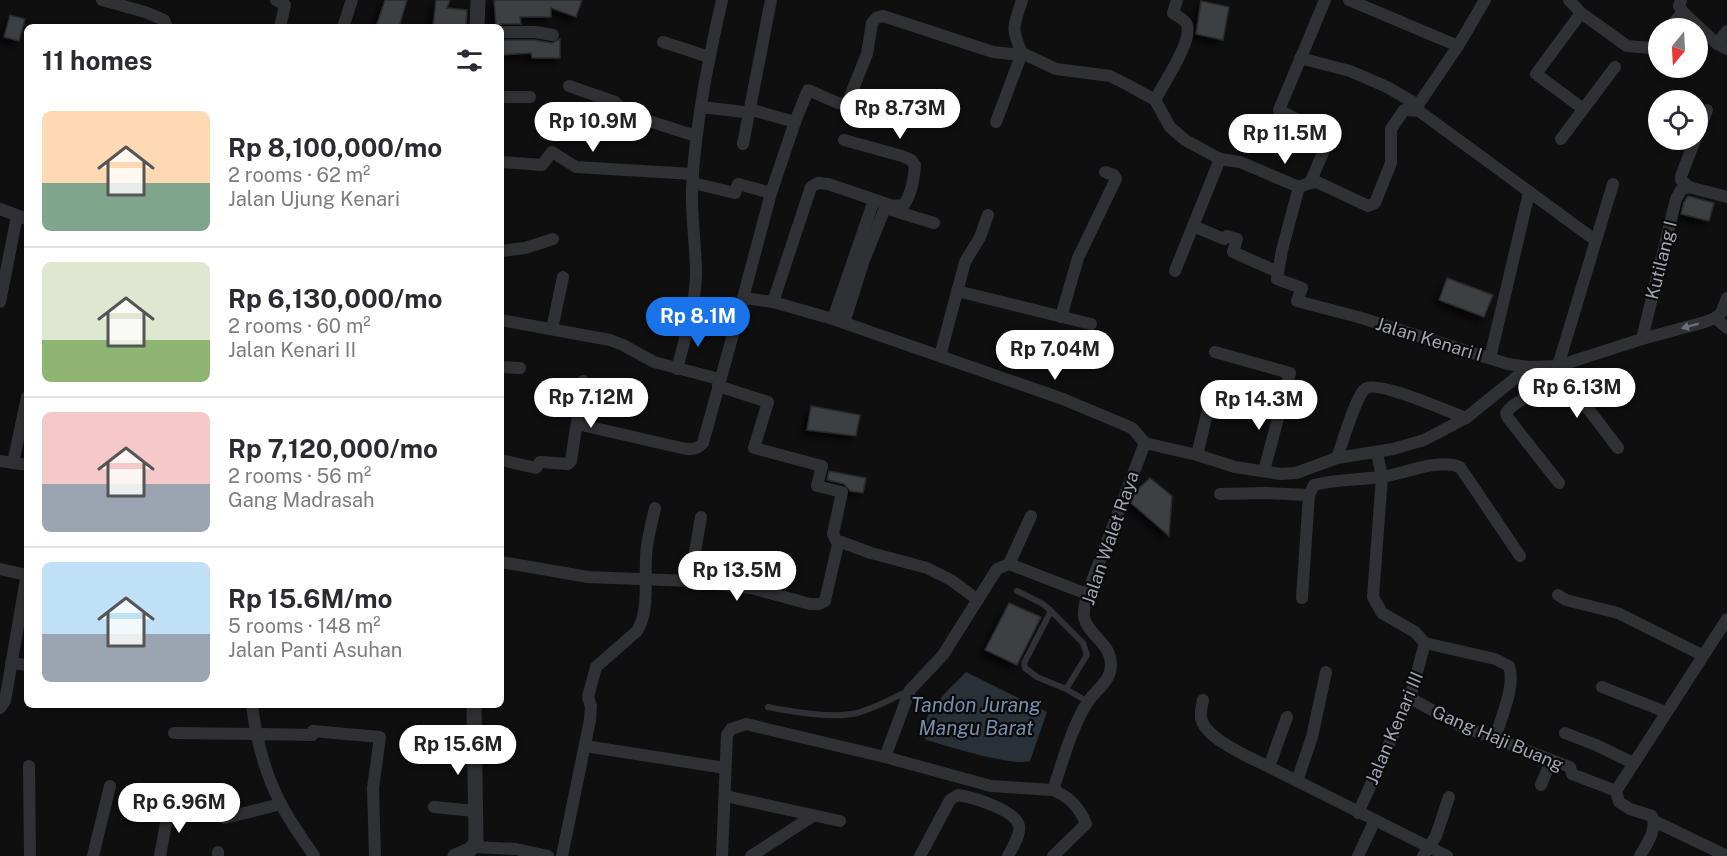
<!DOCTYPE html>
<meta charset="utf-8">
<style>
:root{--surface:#fff;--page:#f7f7f7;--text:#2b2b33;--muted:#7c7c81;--line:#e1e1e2;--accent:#1a73e8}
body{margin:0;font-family:"Public Sans",sans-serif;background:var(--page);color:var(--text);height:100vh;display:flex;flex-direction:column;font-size:22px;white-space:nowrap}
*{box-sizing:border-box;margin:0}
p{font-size:20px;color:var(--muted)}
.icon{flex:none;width:33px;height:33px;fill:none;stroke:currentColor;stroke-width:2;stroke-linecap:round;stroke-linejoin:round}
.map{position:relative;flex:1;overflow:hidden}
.sheet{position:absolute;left:24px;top:24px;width:480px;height:684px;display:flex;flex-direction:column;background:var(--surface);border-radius:9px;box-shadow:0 3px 9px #0003}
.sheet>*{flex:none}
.needle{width:39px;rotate:198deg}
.fabs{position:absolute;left:1648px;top:18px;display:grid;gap:12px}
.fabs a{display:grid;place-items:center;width:60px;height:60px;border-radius:50%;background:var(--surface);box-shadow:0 3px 9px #0003;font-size:30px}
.price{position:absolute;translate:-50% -51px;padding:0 14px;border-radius:21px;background:#fff;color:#222;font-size:20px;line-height:39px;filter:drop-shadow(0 2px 3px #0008)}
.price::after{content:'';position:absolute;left:50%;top:36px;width:18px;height:14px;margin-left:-9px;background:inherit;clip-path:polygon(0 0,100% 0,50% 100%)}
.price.on{background:var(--accent);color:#fff}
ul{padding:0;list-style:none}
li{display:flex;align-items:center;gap:18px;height:150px;padding:0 18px}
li+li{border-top:2px solid var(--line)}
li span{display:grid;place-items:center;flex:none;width:168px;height:120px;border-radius:9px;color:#555}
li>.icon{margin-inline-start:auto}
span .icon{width:72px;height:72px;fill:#fffc;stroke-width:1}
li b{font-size:26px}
h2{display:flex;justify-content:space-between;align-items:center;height:72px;padding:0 18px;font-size:26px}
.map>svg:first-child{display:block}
.water{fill:#293138}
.building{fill:#3e3f43;stroke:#2a292c;stroke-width:1.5;filter:url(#shadow)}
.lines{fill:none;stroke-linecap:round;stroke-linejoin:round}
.service{stroke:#303135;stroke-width:6}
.minor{stroke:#303135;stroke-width:12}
.tertiary{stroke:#303135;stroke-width:15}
.oneway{fill:#6e7079}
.labels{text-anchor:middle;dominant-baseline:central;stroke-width:4.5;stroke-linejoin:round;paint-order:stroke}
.street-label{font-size:18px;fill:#a1a4b1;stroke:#0a0a0b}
.water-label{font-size:20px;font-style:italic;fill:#788fac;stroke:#0a0a0b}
</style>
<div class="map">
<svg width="1727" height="856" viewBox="0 0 1727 856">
<defs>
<filter id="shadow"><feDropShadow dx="-5.5" dy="5.5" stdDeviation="3" flood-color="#0009"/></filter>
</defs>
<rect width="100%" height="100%" fill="#0f0f10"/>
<path class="water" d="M966,672L1047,712L1030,761C1013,767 947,746 926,740C911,722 954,685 966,672Z"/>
<g class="building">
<path d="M385,0H407L399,27H376Z"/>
<path d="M436,0H450L447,8L467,10L466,27H433Z"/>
<path d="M494,0H582L576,17L551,8V17H520L521,24H501L496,26Z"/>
<path d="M1201,1L1229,7L1223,40L1196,34Z"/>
<path d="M10,15L25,19L19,41L4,37Z"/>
<path d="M560,39V58H532L531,53L501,55V40H534L552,43Z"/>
<path d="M1688,196L1714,203L1709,221L1681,214L1684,202Z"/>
<path d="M1447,278L1493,295L1484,317L1439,300Z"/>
<path d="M811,406L860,415L856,436L807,430Z"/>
<path d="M829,471L866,478L863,493L850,491L844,484L827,480Z"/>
<path d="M1150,478L1172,496L1169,536L1131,503L1135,492Z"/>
<path d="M1009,603L1041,617L1017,665L985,650Z"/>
</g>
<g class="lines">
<g class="service">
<path d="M1017,591L1043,604L1051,611"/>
<path d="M1066,689L1087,655L1083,643L1051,611L1024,663L1025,668L1037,677L1066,689L1088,702"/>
<path d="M768,707C793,712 832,719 857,713C876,708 893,698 910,690"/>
</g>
<g class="minor">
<path d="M102,0L145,12L164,20L167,27"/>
<path d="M276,0L285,5L280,27"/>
<path d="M1349,0L1458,46"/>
<path d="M1485,0L1458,46L1418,105L1419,111L1595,240"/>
<path d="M1569,0L1581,13L1627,46L1652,48L1659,41"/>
<path d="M1681,0L1679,6L1683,12L1717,44L1727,49"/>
<path d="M1581,13L1536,74L1582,108"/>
<path d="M343,27L352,0"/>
<path d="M1669,28L1683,12"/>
<path d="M501,32H535L553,35"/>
<path d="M663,42L709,57"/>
<path d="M1717,44L1727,31"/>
<path d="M1300,58L1350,71L1387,87L1418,105"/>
<path d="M569,86L615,102L627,114L696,136"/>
<path d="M501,97H530"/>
<path d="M1155,100C1163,84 1193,41 1187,25C1185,19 1178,17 1173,13L1177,0"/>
<path d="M701,107L744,112L756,111L795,122L808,90L838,103L847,104L867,54L872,23L876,18L883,16L993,52L1011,54L1022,53C1010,26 1014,27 1022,0"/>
<path d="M996,122L1022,53L1056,69L1110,76L1128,85L1155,100L1170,127L1185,140L1220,159L1240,162L1299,187L1310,183L1317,182L1368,206L1375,203L1391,163V129L1404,110L1419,111"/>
<path d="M1698,133L1707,110"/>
<path d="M1561,139L1615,67"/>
<path d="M1695,140L1681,176V180L1689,187L1727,197"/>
<path d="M743,144L771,0"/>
<path d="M501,162L542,165L552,152L576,167L693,174"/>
<path d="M693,183L735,193L738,184L771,193"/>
<path d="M1310,183L1330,136L1279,110L1325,0"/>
<path d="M1613,184L1558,366L1563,384L1573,389L1618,448"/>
<path d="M1299,187L1282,250L1277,279L1302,288L1297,301L1358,317L1508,364L1529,367"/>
<path d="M0,209L27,219"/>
<path d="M1193,226L1224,239L1227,236L1237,239L1233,252L1278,272"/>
<path d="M501,251L525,248L553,239"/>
<path d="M1175,271L1220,159"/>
<path d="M957,291L1091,324"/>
<path d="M743,298L771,193L795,122"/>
<path d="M0,302L17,216"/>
<path d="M773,302L811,187L818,183L828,184L893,206L904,205C912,193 914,179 915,165L911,160L902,156L844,140"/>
<path d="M1061,317L1078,258L1116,179L1114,175L1105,172"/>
<path d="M1715,318L1727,328"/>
<path d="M833,319L874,200"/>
<path d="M501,320L610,340L623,345L654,362L719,379"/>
<path d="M844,323L864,260L885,208L934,223"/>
<path d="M552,329L563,277"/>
<path d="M1642,339L1676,199L1681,190L1689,187"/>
<path d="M1215,352L1290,373L1264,471"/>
<path d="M940,356L965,262L980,237L988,215"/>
<path d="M1490,358L1529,193"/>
<path d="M501,367L520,368"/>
<path d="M677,369C685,338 695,307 696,275C696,246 691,217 692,189C695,125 708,62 722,0"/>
<path d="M577,424L686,449C694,449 698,449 703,443L743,298L773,302L833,319L1063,399L1132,428L1145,443"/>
<path d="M1145,443L1197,455L1235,467L1281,474L1296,473L1337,458L1393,449L1424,440L1466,418L1529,367L1558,366L1642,339L1705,322L1715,318L1721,313L1727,298"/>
<path d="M1197,455L1212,393"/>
<path d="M1337,458C1342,444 1356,396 1365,389C1376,379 1449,412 1466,418"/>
<path d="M501,460L536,468L540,462L568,464L571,461L583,381"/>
<path d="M0,461L27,465"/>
<path d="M13,463L27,397"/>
<path d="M1559,483L1508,418L1506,413C1518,396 1546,392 1563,384"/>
<path d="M1220,494L1265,493L1309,495"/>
<path d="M838,544L841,542L871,553L927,568L951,580L978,600"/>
<path d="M501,562L588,577L690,581L751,588L810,604H819L825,601L838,544L833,534L842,492L817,486L822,466L754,448L768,402L718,386"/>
<path d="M1009,564L1031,516"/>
<path d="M0,569L27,575"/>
<path d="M690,581L701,517"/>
<path d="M1558,595L1566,600L1618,613L1702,655"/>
<path d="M1302,598L1309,495L1314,485C1336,479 1358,480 1381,477C1405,474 1436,458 1460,467L1520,556"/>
<path d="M1425,643L1495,659L1509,666C1516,685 1501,718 1495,738"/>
<path d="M11,663L27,665"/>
<path d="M1602,687L1666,712"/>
<path d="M1410,698L1461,726L1570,767L1572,774L1616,791"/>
<path d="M1203,700C1202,705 1200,713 1201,718C1205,739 1251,758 1269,767"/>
<path d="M252,705C256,738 265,774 281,804C290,822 303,839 314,856"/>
<path d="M0,708L5,701L27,573"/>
<path d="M1287,717L1269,767L1447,856"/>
<path d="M174,733L256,734"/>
<path d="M1565,733L1596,745L1633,763"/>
<path d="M258,739L264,734L312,735L313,731L380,737L373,788L375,856"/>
<path d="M585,746L725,768"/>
<path d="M885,757L910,690L943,655L997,569L1009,564L1087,594"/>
<path d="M29,766L30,856"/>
<path d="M1297,781L1312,737L1326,672"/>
<path d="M1541,785L1551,761"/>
<path d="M1053,790C1063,761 1071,729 1087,703C1095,690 1111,682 1111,665C1111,642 1088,636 1084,617C1083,610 1086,601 1087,594L1145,443"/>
<path d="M725,796L840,821"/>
<path d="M434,807L475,811"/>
<path d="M1358,813L1410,698L1425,643L1415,632L1382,613L1373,597L1382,477L1377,453"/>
<path d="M225,818L281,804"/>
<path d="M1654,821L1727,856"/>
<path d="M474,847L516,849L548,856"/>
<path d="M218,852V856"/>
<path d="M93,856L110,786"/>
<path d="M160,856L169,807"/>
<path d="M562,856L590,720L591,706L588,697L596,667L637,631C651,610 643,571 647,546C649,533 652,521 655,508"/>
<path d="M722,856L727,735L731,729L746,724L885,757L991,786L1053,790C1068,796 1080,808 1086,824L1053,856"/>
<path d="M751,856L813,816"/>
<path d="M920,856L950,800L958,795C972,797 1016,810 1019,826C1021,835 1012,848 1008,856"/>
<path d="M1358,856L1375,820"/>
<path d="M1423,856L1436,836L1449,797"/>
<path d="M1640,856C1646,845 1658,829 1652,816L1630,809L1619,802L1616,791L1727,619"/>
</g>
<g class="tertiary">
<path d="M477,27L478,0"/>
<path d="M455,856L471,849L476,842L474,705"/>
</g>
</g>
<defs><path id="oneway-solid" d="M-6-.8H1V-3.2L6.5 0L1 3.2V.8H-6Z" transform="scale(1.5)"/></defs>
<use class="oneway" href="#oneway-solid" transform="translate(1690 326) rotate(165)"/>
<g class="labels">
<g class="street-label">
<text transform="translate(1661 260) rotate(-76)">Kutilang I</text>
<text transform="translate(1429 339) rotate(17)">Jalan Kenari I</text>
<text transform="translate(1110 538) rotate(-71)">Jalan Walet Raya</text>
<text transform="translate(1394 728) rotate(-67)">Jalan Kenari III</text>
<text transform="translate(1498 738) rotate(23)">Gang Haji Buang</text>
</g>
<g class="water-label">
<text x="976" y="705">Tandon Jurang<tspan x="976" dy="23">Mangu Barat</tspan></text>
</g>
</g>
</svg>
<div class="fabs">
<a><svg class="needle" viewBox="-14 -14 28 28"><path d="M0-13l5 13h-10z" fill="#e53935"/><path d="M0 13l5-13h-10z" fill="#7c7c81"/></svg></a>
<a><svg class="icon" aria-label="locate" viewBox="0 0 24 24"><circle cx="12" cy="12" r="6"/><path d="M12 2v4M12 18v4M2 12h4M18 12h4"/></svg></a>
</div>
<b class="price" style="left:900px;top:140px">Rp 8.73M</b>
<b class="price" style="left:593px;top:153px">Rp 10.9M</b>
<b class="price" style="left:1285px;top:165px">Rp 11.5M</b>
<b class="price on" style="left:698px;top:348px">Rp 8.1M</b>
<b class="price" style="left:1055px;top:381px">Rp 7.04M</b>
<b class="price" style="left:1577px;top:419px">Rp 6.13M</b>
<b class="price" style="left:591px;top:429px">Rp 7.12M</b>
<b class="price" style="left:1259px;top:431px">Rp 14.3M</b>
<b class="price" style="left:737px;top:602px">Rp 13.5M</b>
<b class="price" style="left:458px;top:776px">Rp 15.6M</b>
<b class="price" style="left:179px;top:834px">Rp 6.96M</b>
<section class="sheet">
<h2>11 homes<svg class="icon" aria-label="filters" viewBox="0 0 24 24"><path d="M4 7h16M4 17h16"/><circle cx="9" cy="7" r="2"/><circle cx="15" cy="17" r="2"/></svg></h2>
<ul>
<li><span style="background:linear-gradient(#ffd9b3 60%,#7fa58c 0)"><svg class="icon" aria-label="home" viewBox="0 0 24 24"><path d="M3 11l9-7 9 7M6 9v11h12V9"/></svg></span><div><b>Rp 8,100,000/mo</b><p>2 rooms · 62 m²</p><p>Jalan Ujung Kenari</p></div></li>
<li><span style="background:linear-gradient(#dfe7d0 65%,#8fb573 0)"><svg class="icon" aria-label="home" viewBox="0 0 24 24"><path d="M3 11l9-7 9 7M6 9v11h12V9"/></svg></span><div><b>Rp 6,130,000/mo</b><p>2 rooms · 60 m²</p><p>Jalan Kenari II</p></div></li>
<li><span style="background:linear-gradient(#f6c9c9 60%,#9aa5b1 0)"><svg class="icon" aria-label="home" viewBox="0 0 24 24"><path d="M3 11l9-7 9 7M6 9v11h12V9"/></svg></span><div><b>Rp 7,120,000/mo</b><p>2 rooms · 56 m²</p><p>Gang Madrasah</p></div></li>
<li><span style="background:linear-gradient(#bfe0f5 60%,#9aa5b1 0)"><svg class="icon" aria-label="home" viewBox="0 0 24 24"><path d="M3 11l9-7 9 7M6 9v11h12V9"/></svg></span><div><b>Rp 15.6M/mo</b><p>5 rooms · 148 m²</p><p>Jalan Panti Asuhan</p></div></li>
</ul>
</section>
</div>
